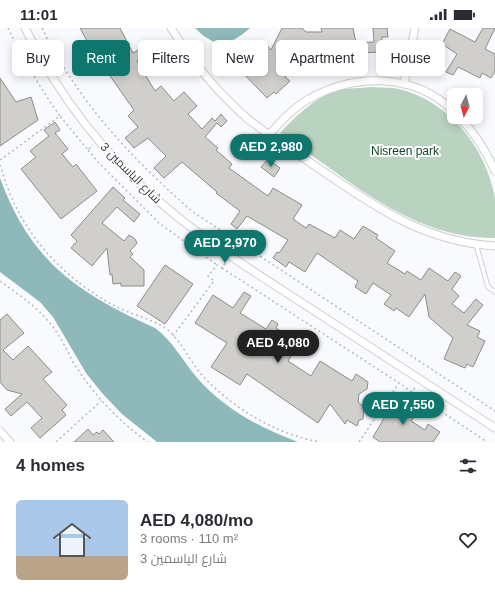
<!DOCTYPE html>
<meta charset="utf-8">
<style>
:root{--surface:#fff;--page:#f7f7f7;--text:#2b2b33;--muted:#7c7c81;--accent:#0f766e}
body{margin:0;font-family:Helvetica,Cairo,sans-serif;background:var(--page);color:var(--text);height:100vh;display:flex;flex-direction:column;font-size:15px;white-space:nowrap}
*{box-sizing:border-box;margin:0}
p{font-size:13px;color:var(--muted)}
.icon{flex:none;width:22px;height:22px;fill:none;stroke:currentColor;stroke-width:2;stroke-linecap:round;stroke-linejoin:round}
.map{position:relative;height:414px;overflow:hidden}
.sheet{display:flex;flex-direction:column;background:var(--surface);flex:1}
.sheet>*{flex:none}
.hud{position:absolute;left:12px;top:12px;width:471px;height:36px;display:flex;gap:8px}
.needle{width:26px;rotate:186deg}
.buttons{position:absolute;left:447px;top:60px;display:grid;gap:8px}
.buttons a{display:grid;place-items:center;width:36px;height:36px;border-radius:6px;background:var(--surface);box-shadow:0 2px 10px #0003;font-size:20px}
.price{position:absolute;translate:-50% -34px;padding:0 9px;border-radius:14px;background:var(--accent);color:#fff;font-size:13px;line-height:26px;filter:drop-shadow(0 1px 2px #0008)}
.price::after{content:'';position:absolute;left:50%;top:24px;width:12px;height:9px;margin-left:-6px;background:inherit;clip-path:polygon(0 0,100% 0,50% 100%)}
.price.on{background:#222;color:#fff}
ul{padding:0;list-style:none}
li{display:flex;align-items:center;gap:12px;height:100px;padding:0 16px}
li span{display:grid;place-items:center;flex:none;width:112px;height:80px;border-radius:6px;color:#555}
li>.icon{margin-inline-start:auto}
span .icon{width:48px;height:48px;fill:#fffc;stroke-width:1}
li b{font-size:17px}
h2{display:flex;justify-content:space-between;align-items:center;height:48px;padding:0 16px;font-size:17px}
.tag{padding:0 14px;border-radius:6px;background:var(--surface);box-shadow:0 2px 10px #0003;font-size:14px;line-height:36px}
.tag.on{background:var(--accent);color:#fff}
.status{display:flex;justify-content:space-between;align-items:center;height:28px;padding:0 20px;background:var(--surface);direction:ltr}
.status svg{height:11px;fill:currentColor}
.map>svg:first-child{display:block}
.green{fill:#bad3c1}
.water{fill:#8eb8ba}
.building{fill:#d1cfcc;stroke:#8e8b89}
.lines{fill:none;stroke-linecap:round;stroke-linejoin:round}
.service-casing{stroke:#cdcfd1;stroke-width:5.5}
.minor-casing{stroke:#cdcfd1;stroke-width:9}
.path{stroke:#b7b9bb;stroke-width:1.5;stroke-dasharray:2 3;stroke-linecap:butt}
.service{stroke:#fff;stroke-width:3.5}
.minor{stroke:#fff;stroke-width:7}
.labels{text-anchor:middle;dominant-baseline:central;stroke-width:4;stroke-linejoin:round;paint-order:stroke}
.park-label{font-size:12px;fill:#134628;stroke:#fff}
.street-label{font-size:12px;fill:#3a3b3c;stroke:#fff}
</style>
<div class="status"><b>11:01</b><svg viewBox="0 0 49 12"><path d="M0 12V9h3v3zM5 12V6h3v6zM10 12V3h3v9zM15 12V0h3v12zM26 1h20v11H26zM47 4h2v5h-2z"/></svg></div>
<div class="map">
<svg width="495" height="414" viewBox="0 0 495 414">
<rect width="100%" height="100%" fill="#f8fafd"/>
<path class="green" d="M372,59C381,60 391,59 399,61C450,74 486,120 495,170C495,183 495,197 495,210C411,211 346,149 280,105C297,87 318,66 344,61C353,60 363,60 372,59Z"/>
<g class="water">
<path d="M195,0H250C228,19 216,21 195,0Z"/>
<path d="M0,150C31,234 76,264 155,300C174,314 183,334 198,351C225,381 260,400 298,414H157L122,386L102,365L86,345L53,289L40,274L0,244Z"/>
</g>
<g class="building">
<path d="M80,0H120L133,25L150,15L154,22L137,33L155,63L161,58L174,73L184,64L197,78L188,86L202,101L212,90L215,93L221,86L227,93L221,99L217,95L205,109L218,120L216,122L232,136L229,140L268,168L273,160L302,177L293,191L306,200L309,196L335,210L340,202L354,211L363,198L378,207L376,210L395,223L387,235L405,246L407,243L421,252L429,240L448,253L455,244L461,248L452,261L459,268L452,276L464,285L476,271L483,277L467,297L480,303L477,309L485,313L473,339L467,336L465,340L444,331L453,310L429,289L425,266L409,289L396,280L394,283L384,276L391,267L373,255L366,266L355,259L358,253L317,225L305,244L289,234L286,239L273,230L277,224L279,225L288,212L247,188L237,201L231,196L240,183L216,165L217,164L182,134L164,150L154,140L166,128L148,110L134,120L125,110L138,99L128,88L134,82L103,38L101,39Z"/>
<path d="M282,0H302L306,4H322L321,0H353L356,15L374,14L373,0H387L388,9H382V24L358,25L359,31L330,37L329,35L313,38L310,26L303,28L300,23L277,31L285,39L283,41L288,46L285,49L290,53L276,66L274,64L267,70L237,39L263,13L271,22Z"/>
<path d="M483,0H495L485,21L495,26V43L491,50L482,45L480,50L458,39L453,47L446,44L457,26L442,16L450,1L475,14Z"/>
<path d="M0,50L16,74L31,69L38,92L0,118Z"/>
<path d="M55,94L60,102L55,105L68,121L62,126L73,139L76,136L97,163L61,191L21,141L36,129L30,123L49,108L44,102Z"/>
<path d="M268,131L280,140L274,149L261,139Z"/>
<path d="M113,159L125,170L123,172L140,186L134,194L117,179L102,195L124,213L129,207L135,211L137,215L130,223L133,226L130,229L144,242V258H121V255L113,256L112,246L110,247L107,220L92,238L71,220L77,213L71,207Z"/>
<path d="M165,237L193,256L165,296L137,278Z"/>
<path d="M244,264L251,268L240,285L266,301L272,292L278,296L276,300L299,315L288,333L311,348L320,333L352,353L356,346L368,354L367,361L359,366L358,374L364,379L363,391L359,392L357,398L347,392L345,396L330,376L318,395L247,346L240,357L211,339L227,315L195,295L213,267L233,280Z"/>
<path d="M7,286L24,305L3,322L13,332L28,318L52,344L43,351L67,377L62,382L66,387L40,410L31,400L42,390L27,374L11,388L5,381L22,366L7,362L0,354V292Z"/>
<path d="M399,365L406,369L401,376L416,386L411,393L425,402L428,396L440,404L433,414H380L373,409Z"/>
<path d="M88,401L93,407L97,404L99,406L103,402L114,414H74Z"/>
</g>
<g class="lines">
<defs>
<path id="service" d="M476,216L488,259L495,264"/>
<g id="minor">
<path d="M25,0C58,66 104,127 161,175C207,215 259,247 310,280C372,320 433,360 495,400"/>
<path d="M171,0C193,35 218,65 249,92C274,111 301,128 327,146C381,183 428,214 495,218"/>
<path d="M404,56L415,0"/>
<path d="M459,89C475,105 486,123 495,143"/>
<path d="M269,107C280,94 292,81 307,72C353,45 415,44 454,84"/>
<path d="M0,403L10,414"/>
</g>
</defs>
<use href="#service" class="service-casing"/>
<use href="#minor" class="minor-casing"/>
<g class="path">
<path d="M8,0C23,31 40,60 60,88"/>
<path d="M42,0C78,74 132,131 193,184L495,383"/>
<path d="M88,122L99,135L159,195L217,237"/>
<path d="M0,132L60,88L88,122L93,117"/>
<path d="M0,137C3,145 5,154 9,163C28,212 67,252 113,277C129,286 154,291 168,302C181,313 190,333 201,346C232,380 275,406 320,414"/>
<path d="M222,240L399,355"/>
<path d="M0,253C19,267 39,280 53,299C61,310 67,322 73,334C93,366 118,393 148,414"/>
<path d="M173,308L214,253L208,248L217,237L222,240L226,234"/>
<path d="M412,364L487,414"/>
<path d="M56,414L101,373"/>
<path d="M359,414L399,355L412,364L416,358"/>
</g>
<use href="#service" class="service"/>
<use href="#minor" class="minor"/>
</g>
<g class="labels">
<g class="park-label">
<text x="405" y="123">Nisreen park</text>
</g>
<g class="street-label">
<text transform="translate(131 145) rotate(45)">شارع الياسمين 3</text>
</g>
</g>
</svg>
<div class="buttons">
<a><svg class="needle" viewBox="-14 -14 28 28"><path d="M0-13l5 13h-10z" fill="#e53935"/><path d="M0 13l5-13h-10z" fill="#7c7c81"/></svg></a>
</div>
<b class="price" style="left:271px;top:140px">AED 2,980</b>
<b class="price" style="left:225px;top:236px">AED 2,970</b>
<b class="price on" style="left:278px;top:336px">AED 4,080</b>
<b class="price" style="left:403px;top:398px">AED 7,550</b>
<div class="hud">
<a class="tag">Buy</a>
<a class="tag on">Rent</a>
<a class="tag">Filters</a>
<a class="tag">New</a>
<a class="tag">Apartment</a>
<a class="tag">House</a>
</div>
</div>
<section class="sheet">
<h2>4 homes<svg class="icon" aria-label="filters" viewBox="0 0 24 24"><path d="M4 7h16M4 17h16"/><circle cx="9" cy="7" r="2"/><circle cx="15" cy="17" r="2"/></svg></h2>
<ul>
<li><span style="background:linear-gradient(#a9c7e8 70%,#b9a48a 0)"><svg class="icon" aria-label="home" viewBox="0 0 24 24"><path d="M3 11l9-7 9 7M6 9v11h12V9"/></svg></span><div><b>AED 4,080/mo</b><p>3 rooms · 110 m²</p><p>شارع الياسمين 3</p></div><svg class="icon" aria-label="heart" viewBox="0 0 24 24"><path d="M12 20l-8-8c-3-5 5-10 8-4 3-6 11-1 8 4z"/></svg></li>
</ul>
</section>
